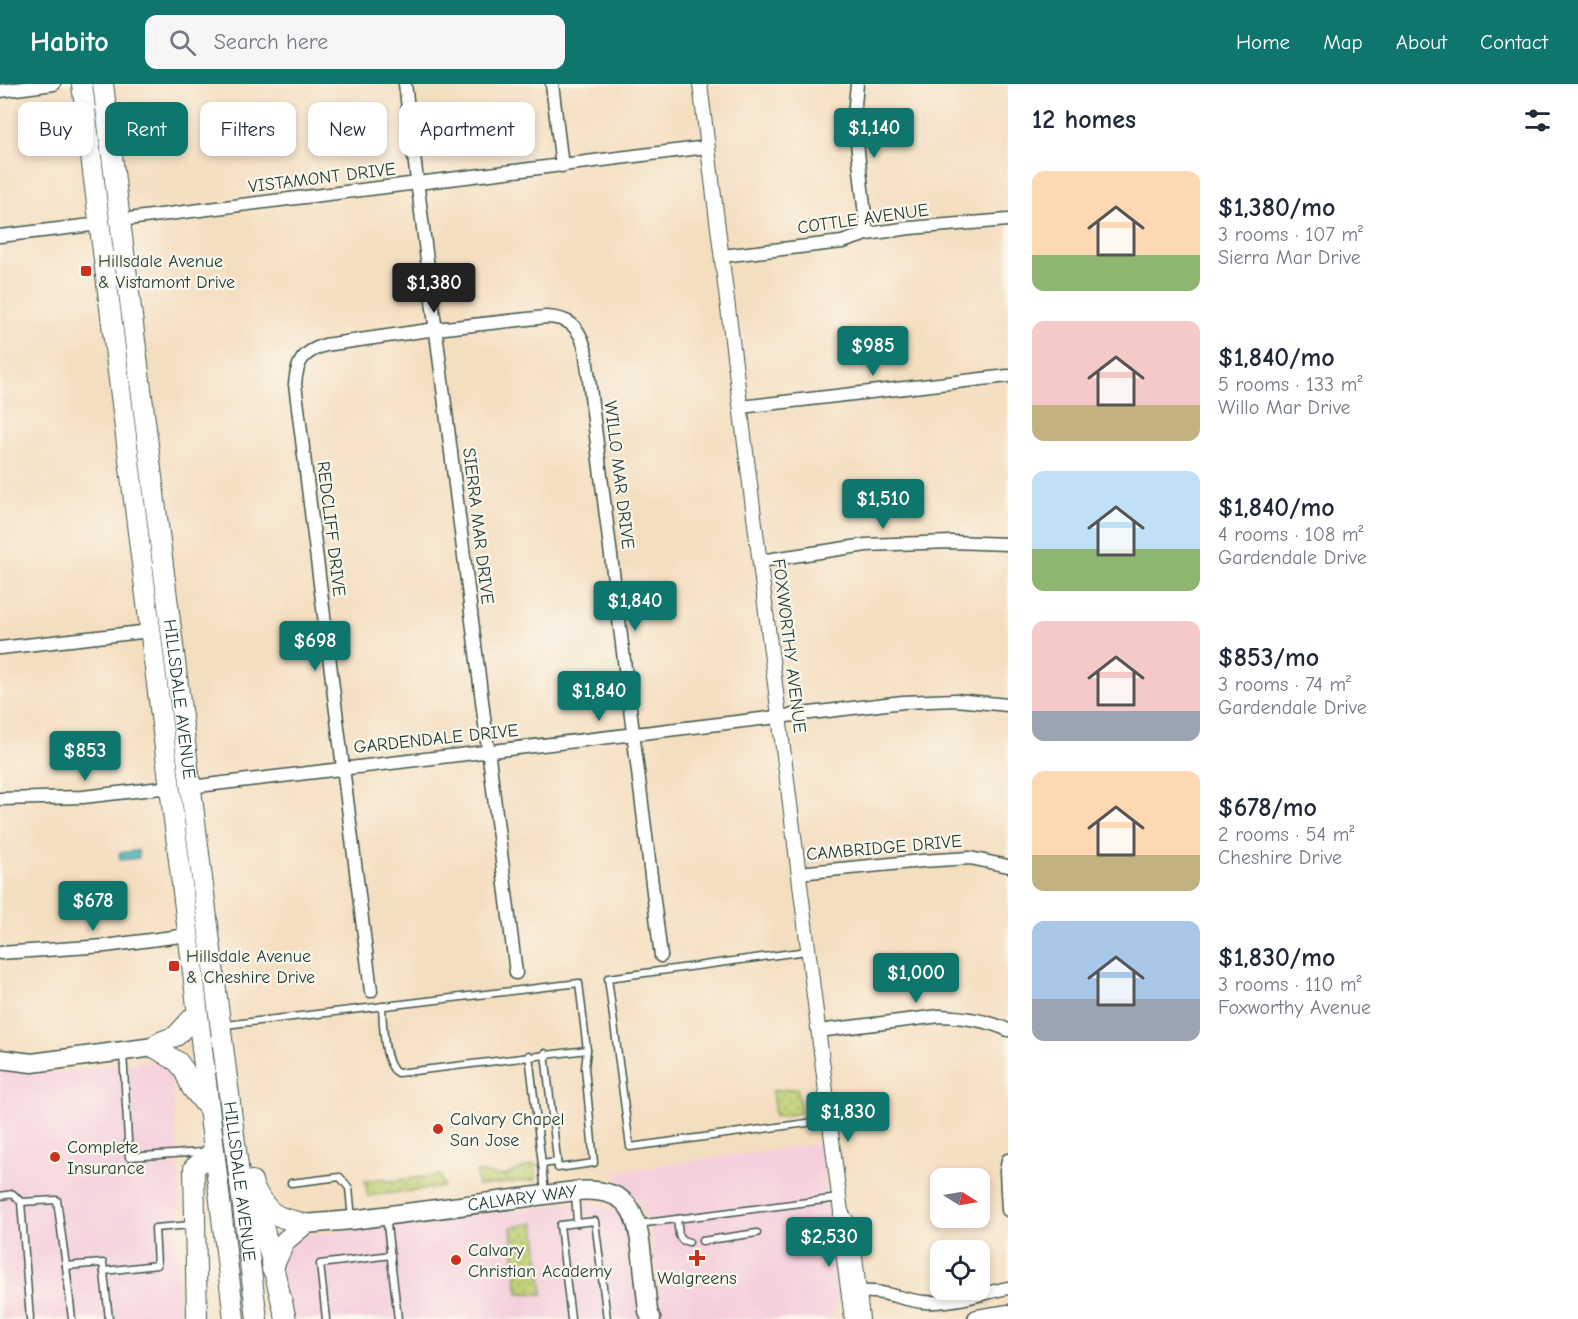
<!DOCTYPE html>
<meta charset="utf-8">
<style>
:root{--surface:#fff;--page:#f6f6f7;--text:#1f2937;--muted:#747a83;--accent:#0f766e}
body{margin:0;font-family:"Comic Neue",sans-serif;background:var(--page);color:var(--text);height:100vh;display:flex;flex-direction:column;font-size:22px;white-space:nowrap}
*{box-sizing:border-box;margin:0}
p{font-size:20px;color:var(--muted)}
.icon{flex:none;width:33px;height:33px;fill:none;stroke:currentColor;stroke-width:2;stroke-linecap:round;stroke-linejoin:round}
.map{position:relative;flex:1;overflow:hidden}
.sheet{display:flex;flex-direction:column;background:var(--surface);width:570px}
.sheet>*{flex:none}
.guide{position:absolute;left:18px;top:18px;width:570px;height:54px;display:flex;gap:12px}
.needle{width:39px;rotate:101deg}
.fabs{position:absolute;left:930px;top:1084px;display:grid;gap:12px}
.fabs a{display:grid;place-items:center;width:60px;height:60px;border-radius:12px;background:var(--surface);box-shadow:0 3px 9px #0003;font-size:30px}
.price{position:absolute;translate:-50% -51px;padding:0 14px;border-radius:6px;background:var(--accent);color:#fff;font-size:20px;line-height:39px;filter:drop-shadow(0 2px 3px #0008)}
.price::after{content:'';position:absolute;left:50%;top:36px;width:18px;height:14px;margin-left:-9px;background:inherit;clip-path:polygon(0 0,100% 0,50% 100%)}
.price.selected{background:#222;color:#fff}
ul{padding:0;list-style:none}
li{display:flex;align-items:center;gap:18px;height:150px;padding:0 24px}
li span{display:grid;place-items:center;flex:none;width:168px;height:120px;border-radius:12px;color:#555}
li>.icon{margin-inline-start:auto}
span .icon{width:72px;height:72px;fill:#fffc;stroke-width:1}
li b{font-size:26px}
h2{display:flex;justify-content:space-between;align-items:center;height:72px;padding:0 24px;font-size:26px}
.chip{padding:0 21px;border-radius:12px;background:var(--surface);box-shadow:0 3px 9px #0003;font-size:21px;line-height:54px}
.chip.selected{background:var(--accent);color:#fff}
header{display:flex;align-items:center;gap:36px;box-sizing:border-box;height:84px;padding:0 30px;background:var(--accent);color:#fff}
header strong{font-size:28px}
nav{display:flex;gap:33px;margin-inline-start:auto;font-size:21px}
.search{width:420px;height:54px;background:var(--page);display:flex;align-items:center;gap:15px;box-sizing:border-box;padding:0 21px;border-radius:12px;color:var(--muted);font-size:22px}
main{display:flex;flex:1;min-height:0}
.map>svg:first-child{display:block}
.built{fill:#f5cfdc}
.park{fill:url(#park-dots);stroke:#6e8652;stroke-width:1.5}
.water{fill:url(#water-rules);stroke:#307877;stroke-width:1.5}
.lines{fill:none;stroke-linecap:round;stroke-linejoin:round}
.service-casing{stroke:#3f5549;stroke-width:9}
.minor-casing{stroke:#3f5549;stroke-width:15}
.tertiary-casing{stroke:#3f5549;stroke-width:16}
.primary-casing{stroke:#3f5549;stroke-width:21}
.trunk-casing{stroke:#3f5549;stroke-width:22}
.service{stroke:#fff;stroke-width:6}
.minor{stroke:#fff;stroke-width:12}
.tertiary{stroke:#fff;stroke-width:14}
.primary{stroke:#fff;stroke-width:18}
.trunk{stroke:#fff;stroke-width:20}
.poi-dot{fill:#c8321e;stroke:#fbf7ec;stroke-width:2}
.labels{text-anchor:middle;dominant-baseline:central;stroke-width:4.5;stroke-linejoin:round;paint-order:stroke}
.street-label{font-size:18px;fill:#1f3d34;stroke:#fbf7ec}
.poi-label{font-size:18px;fill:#1f3d34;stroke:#fbf7ec;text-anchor:start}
</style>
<header>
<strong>Habito</strong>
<div class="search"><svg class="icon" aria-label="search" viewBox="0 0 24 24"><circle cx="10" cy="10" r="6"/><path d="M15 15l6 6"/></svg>Search here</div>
<nav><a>Home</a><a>Map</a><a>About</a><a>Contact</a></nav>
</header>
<main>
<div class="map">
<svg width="1008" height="1235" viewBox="0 0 1008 1235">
<defs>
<pattern id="park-dots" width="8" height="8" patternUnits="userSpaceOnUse" patternTransform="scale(1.5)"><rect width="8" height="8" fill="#bdce71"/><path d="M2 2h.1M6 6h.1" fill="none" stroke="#99a85e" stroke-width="1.8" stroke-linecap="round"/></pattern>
<pattern id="water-rules" width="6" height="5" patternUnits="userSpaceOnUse" patternTransform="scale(1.5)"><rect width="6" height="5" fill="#42b2ba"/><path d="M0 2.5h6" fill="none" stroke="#379298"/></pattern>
</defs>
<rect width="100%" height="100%" fill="#fbf7ec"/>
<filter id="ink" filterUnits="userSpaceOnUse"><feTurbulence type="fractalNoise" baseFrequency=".0167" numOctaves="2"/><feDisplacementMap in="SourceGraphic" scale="12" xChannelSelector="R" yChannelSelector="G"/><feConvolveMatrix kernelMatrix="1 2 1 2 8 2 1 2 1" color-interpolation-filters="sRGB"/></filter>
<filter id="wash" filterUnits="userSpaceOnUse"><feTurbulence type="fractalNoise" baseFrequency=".008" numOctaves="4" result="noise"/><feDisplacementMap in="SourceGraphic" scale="24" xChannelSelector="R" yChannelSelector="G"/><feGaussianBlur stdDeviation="1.35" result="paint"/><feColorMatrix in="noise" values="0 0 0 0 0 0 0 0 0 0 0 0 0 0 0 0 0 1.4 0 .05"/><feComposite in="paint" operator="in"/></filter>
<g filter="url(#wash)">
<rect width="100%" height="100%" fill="#f4dec0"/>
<g class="built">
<path d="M158,976L170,988L173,1009L181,1117L176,1177L181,1235H0V985L29,989L65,988Z"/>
<path d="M820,1059L838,1217L833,1232L830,1235H662L650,1144L644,1128L636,1116L617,1101L616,1088Z"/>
<path d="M594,1116L616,1128L627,1147L639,1235H291L280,1185L283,1169L304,1151Z"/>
</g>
<g class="park">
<path d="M797,1004L801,1029L775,1033L772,1007Z"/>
<path d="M531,1081H536V1096L478,1102L476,1088L504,1092Z"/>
<path d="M441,1091L444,1103L368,1112L365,1097L385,1094L386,1097H390Z"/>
<path d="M535,1139L543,1210L518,1209L511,1143Z"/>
</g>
<path class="water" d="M138,766L139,774L120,776L119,769Z"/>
</g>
<g filter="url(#ink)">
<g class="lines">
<defs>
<g id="service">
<path d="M807,867L608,894L630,1063L829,1036"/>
<path d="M382,922C383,938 383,982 398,989L587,966"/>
<path d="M225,941L579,899L587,966L585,984L594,1079L558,1084L545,969"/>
<path d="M123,968L129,1073L202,1068"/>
<path d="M529,971L542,1080"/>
<path d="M291,1099L340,1093L349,1104L352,1135"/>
<path d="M575,1108L577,1139"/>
<path d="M545,1109L542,1080L557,1078"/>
<path d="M0,1112L13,1110L21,1118L57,1116L66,1182L103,1179L109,1235"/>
<path d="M21,1118L30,1235"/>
<path d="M386,1132L398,1235"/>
<path d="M677,1135L679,1151L682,1156L689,1158"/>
<path d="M638,1140L839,1114"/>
<path d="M702,1157L757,1149"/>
<path d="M66,1182L72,1235"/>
<path d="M104,1187L157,1181L155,1144L192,1141"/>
<path d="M326,1235L320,1180L391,1171"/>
<path d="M571,1235L560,1141L595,1137L607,1235"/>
</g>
<g id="minor">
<path d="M405,0L516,889"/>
<path d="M552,0L562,82"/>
<path d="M857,0L854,31L867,150"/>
<path d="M0,7L54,0"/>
<path d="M120,136L707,63"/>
<path d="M0,152L100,140"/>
<path d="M722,172L842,158L867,150L910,144L1008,136"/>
<path d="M741,323L1008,292"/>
<path d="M760,477L866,461L951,458L1008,460"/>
<path d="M0,564L150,547"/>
<path d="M190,703L903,618L956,616L1008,621"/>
<path d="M0,715L83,713L170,703"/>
<path d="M799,789L922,777L970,774L1008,782"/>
<path d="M0,869L105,862L188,851"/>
<path d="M371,907L295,300C297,277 303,268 325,261L436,245L546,233C569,234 578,241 585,264L661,872"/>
<path d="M818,947L940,932C963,933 987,936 1008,946"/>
<path d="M1008,1076L1006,1087L1008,1126"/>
<path d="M860,1208C887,1206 900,1216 924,1218C950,1220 983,1209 1008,1204"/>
</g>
<g id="tertiary">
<path d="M700,0L841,1128L840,1145L852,1235"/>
<path d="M841,1128L852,1145L862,1235"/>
</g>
<g id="primary">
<path d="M0,975L32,979L154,963"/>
<path id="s1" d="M305,1140L352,1136L575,1107C628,1103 637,1125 642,1172C644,1191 646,1209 648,1227L651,1235"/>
<path d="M977,1235L1008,1230"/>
</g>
<g id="trunk">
<path d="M82,0L192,880L234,1235"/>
<path id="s2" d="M103,0L257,1235"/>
<path d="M197,929L176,952L160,958L154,963L178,978L184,986L192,1004L209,1025"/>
<path d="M252,1097L286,1235"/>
<path d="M257,1109C271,1134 280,1133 305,1140"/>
<path d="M272,1185L285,1157L305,1140"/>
<path d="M197,1235L194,1084L214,1067"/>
</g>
</defs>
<use href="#service" class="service-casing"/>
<use href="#minor" class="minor-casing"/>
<use href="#tertiary" class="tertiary-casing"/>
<use href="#primary" class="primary-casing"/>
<use href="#trunk" class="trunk-casing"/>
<use href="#service" class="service"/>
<use href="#minor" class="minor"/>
<use href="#tertiary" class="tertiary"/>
<use href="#primary" class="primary"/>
<use href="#trunk" class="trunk"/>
</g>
</g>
<g class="poi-dot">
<rect x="80" y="181" width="12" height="12" rx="3"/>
<rect x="168" y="876" width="12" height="12" rx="3"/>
<circle cx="438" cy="1045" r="6"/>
<circle cx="55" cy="1073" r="6"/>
<path d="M694 1165h6v6h6v6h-6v6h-6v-6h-6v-6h6z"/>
<circle cx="456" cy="1176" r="6"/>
</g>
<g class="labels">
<g class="street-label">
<text transform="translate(322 94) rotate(-7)">VISTAMONT DRIVE</text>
<text transform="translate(863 135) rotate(-8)">COTTLE AVENUE</text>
<text transform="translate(619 391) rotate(83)">WILLO MAR DRIVE</text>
<text transform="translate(478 442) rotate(83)">SIERRA MAR DRIVE</text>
<text transform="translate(331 445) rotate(83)">REDCLIFF DRIVE</text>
<text transform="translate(789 562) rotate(83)">FOXWORTHY AVENUE</text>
<text stroke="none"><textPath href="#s2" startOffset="620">HILLSDALE AVENUE</textPath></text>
<text transform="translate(436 655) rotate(-6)">GARDENDALE DRIVE</text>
<text transform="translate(884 764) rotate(-5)">CAMBRIDGE DRIVE</text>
<text stroke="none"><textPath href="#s2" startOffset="1106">HILLSDALE AVENUE</textPath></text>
<text stroke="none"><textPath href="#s1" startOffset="219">CALVARY WAY</textPath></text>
</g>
<g class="poi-label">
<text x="98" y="177">Hillsdale Avenue<tspan x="98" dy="21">&amp; Vistamont Drive</tspan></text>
<text x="186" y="872">Hillsdale Avenue<tspan x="186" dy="21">&amp; Cheshire Drive</tspan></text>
<text x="450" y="1035">Calvary Chapel<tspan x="450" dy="21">San Jose</tspan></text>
<text x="67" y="1063">Complete<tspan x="67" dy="21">Insurance</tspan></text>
<text x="468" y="1166">Calvary<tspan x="468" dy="21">Christian Academy</tspan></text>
<text x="697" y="1194" text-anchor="middle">Walgreens</text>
</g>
</g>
</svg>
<div class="fabs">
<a><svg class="needle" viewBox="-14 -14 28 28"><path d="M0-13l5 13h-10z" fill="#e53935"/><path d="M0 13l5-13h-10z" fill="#747a83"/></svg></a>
<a><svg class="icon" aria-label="locate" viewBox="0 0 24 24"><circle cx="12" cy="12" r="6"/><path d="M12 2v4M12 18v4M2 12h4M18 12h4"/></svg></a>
</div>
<b class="price" style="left:874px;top:75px">$1,140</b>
<b class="price selected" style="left:434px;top:230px">$1,380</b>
<b class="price" style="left:873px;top:293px">$985</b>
<b class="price" style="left:883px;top:446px">$1,510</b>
<b class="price" style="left:635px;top:548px">$1,840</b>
<b class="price" style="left:315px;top:588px">$698</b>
<b class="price" style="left:599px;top:638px">$1,840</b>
<b class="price" style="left:85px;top:698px">$853</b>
<b class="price" style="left:93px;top:848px">$678</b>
<b class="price" style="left:916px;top:920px">$1,000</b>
<b class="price" style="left:848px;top:1059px">$1,830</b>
<b class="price" style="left:829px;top:1184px">$2,530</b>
<div class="guide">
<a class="chip">Buy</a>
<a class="chip selected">Rent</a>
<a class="chip">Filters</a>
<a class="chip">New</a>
<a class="chip">Apartment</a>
</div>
</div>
<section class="sheet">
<h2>12 homes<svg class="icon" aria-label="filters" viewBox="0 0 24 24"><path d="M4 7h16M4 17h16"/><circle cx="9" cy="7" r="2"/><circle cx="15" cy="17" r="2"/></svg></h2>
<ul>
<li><span style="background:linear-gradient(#ffd9b3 70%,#8fb573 0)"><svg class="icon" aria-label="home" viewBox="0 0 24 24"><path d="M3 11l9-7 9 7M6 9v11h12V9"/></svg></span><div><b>$1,380/mo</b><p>3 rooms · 107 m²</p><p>Sierra Mar Drive</p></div></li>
<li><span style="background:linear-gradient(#f6c9c9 70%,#c2b280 0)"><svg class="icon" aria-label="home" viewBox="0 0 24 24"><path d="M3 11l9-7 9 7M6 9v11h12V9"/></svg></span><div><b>$1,840/mo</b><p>5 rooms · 133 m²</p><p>Willo Mar Drive</p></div></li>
<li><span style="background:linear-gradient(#bfe0f5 65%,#8fb573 0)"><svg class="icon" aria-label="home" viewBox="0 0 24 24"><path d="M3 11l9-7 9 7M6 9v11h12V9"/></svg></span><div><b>$1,840/mo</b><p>4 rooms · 108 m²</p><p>Gardendale Drive</p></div></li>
<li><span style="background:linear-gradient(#f6c9c9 75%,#9aa5b1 0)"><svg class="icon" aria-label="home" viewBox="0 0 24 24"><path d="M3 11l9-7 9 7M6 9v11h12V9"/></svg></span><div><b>$853/mo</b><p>3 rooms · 74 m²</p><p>Gardendale Drive</p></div></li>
<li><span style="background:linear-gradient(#ffd9b3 70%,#c2b280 0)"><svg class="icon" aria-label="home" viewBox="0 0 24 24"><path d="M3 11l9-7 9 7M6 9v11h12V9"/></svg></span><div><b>$678/mo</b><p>2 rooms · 54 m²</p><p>Cheshire Drive</p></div></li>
<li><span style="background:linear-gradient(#a9c7e8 65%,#9aa5b1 0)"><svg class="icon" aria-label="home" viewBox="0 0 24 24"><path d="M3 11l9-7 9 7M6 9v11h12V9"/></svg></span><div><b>$1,830/mo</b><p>3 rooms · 110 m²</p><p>Foxworthy Avenue</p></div></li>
</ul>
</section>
</main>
